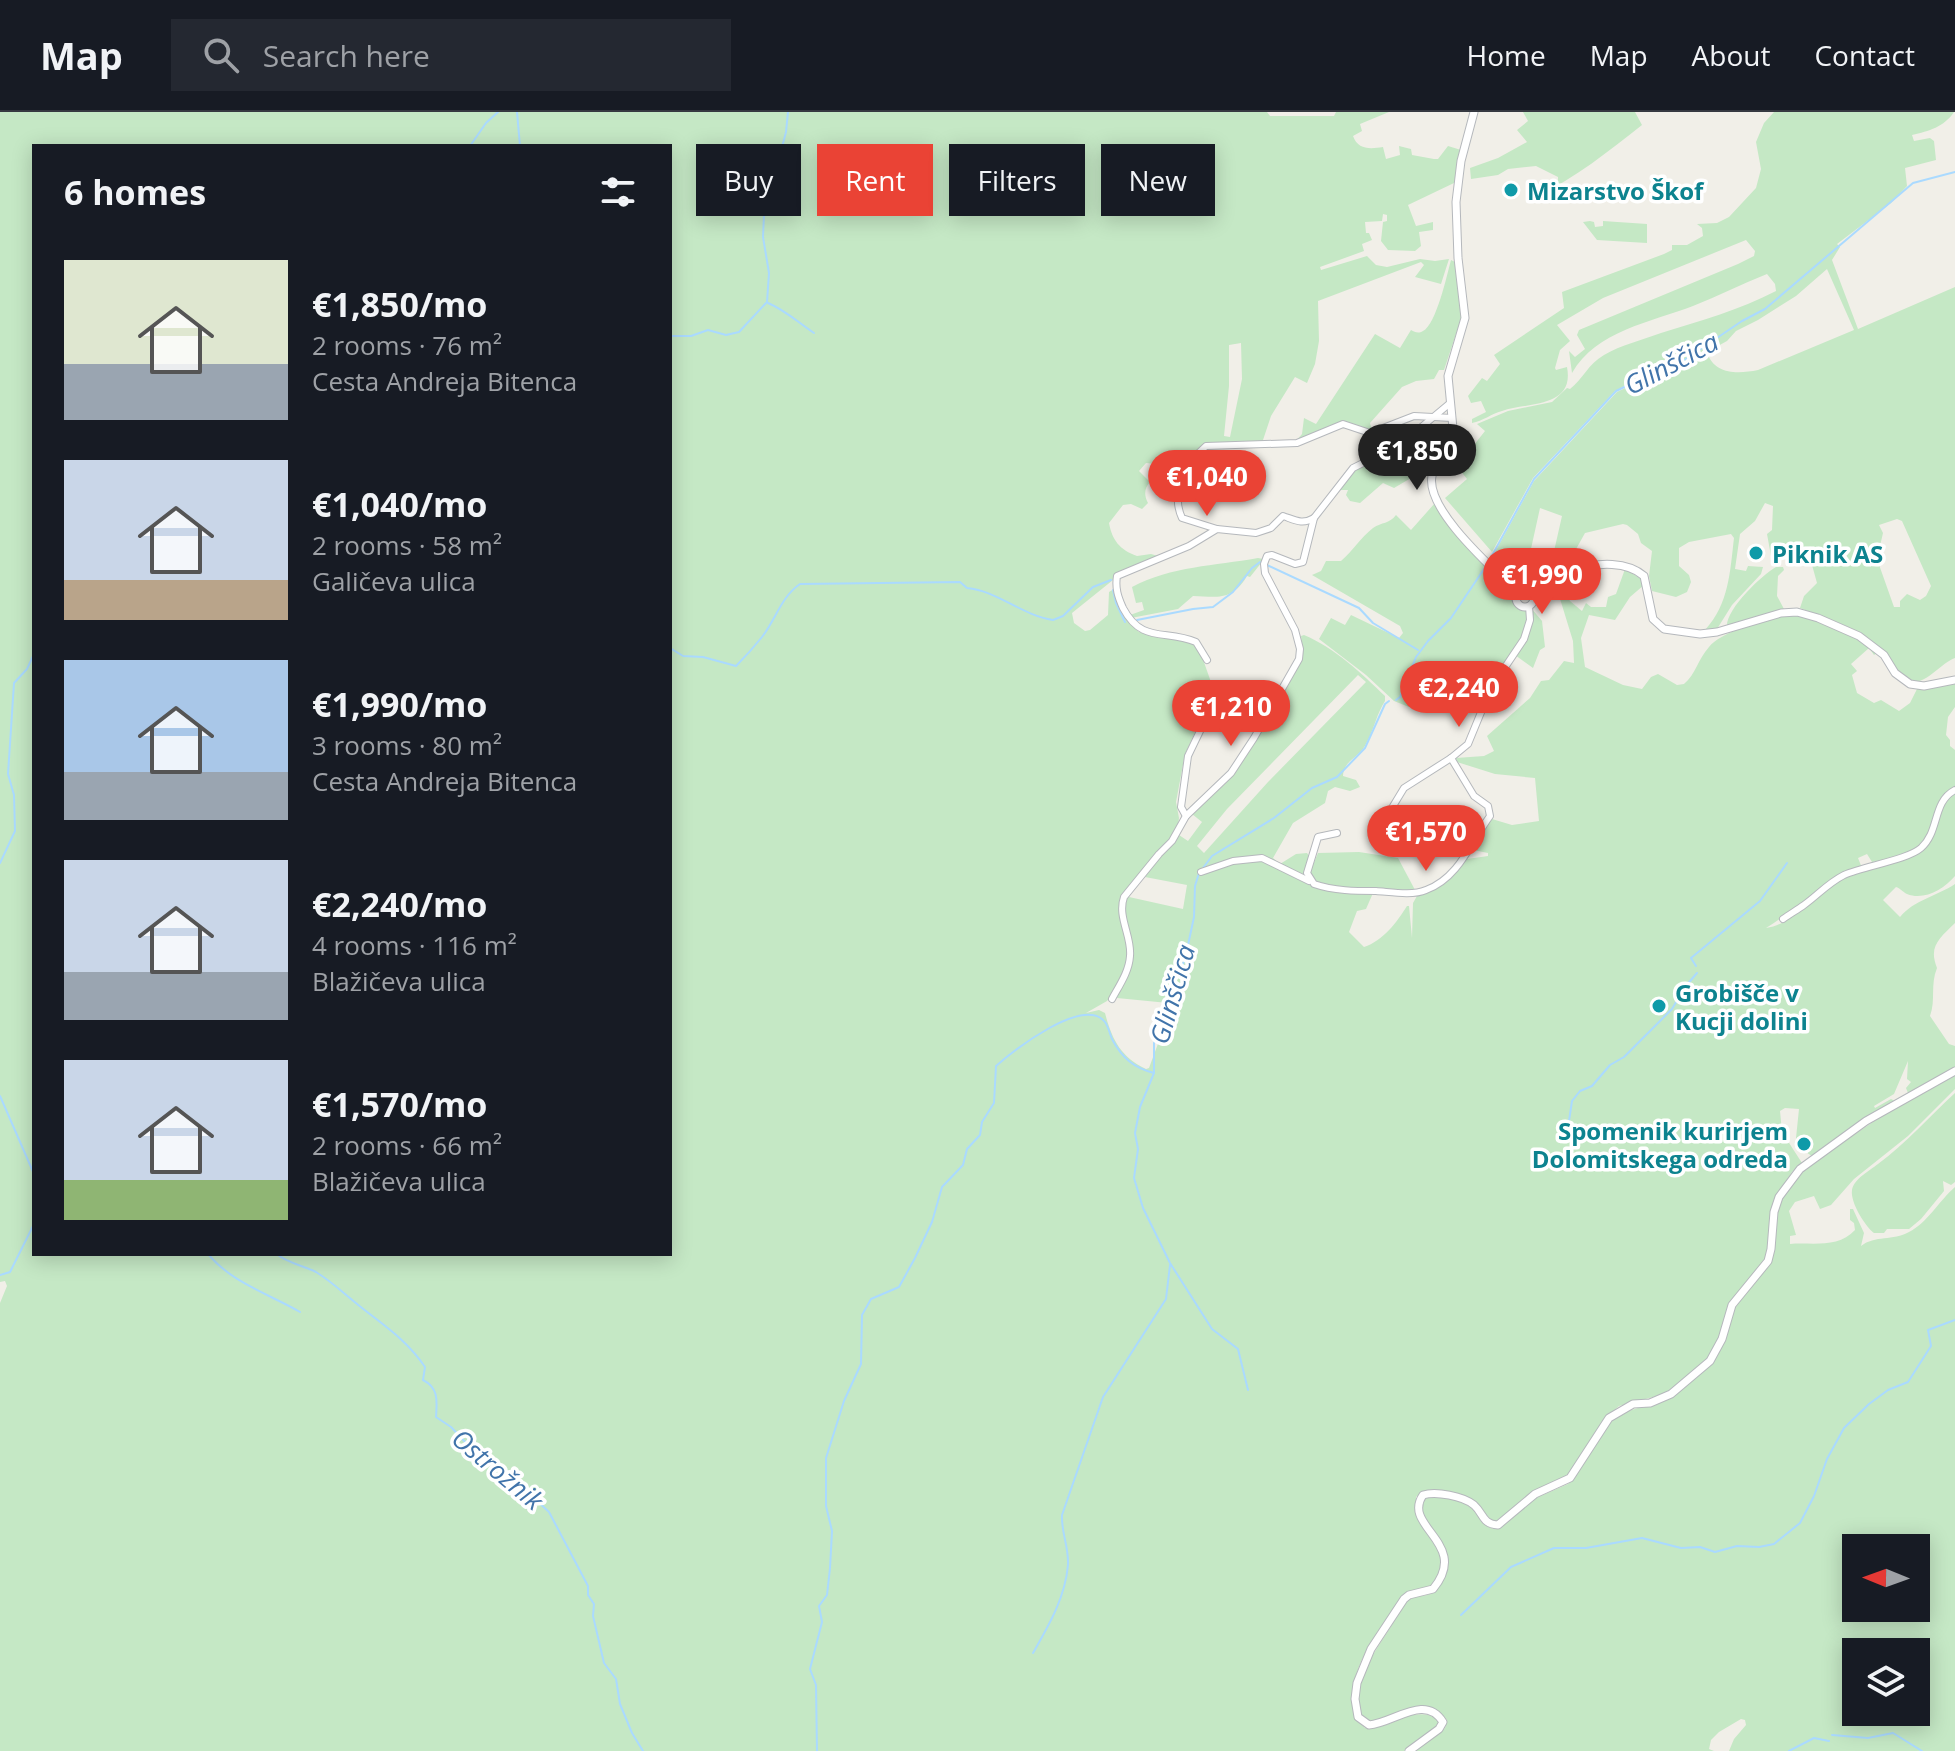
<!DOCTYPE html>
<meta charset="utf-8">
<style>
:root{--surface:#171b24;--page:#242831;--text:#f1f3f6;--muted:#9ea1a6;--line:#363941;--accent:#ea4335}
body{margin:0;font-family:"Open Sans",sans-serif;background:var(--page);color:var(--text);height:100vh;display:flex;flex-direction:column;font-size:30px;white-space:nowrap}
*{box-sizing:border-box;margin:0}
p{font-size:26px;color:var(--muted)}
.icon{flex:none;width:44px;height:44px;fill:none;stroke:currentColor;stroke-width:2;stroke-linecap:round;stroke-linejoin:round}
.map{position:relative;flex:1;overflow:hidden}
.side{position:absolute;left:32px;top:32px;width:640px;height:1112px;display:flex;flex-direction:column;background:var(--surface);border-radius:0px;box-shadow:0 4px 20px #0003}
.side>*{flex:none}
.hud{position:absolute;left:696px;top:32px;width:760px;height:72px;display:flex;gap:16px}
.needle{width:52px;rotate:271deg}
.fabs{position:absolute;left:1842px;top:1422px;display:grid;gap:16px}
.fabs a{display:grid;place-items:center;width:88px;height:88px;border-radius:0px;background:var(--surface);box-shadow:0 4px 20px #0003;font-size:40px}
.price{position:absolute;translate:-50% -68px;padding:0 18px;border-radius:28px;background:var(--accent);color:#fff;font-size:26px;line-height:52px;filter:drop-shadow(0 2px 4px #0008)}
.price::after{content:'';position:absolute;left:50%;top:48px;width:24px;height:18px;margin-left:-12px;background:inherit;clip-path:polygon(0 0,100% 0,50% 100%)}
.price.active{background:#222;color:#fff}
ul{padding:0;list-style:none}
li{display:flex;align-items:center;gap:24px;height:200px;padding:0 32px}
li span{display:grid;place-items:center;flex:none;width:224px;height:160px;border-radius:0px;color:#555}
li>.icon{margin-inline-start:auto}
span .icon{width:96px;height:96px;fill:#fffc;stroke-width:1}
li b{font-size:34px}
h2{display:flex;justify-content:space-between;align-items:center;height:96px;padding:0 32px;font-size:34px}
.chip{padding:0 28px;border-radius:0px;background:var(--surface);box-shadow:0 4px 20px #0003;font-size:28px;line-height:72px}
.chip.active{background:var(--accent);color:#fff}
header{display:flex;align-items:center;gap:48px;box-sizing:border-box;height:112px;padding:0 40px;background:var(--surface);border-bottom:2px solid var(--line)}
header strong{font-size:38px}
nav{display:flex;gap:44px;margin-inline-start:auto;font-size:28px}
.search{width:560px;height:72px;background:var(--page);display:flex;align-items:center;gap:20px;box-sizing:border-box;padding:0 28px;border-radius:0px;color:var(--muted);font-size:30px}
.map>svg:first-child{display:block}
.green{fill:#c5e8c5;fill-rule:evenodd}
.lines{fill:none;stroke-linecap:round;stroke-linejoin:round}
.stream{stroke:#aadaff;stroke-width:2}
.minor-casing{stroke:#b5b8bc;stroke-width:8}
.tertiary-casing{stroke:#b5b8bc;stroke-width:9}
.minor{stroke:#fff;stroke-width:6}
.tertiary{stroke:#fff;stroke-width:7}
.culture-dot{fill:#0f9aa8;stroke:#fff;stroke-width:3}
.labels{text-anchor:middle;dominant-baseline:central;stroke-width:7;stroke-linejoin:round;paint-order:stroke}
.culture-label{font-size:24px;font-weight:bold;fill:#0d838f;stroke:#fff;text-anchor:start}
.water-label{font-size:26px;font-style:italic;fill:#4174aa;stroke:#fff}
</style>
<header>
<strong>Map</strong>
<div class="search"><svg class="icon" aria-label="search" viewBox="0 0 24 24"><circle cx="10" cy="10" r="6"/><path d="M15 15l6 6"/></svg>Search here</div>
<nav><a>Home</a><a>Map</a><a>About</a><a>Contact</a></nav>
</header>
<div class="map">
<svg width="1955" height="1639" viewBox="0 0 1955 1639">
<rect width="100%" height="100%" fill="#f1efe8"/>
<g class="green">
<path d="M0,0H1267L1270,4H1334L1336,0H1389L1360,12L1362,19L1353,24C1358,38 1370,37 1383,35L1386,47L1400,43L1399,34L1411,37L1412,43L1434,47H1438L1448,34L1461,38L1454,71L1408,93L1416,114L1433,110V118L1419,120L1421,134L1415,139L1388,138L1381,129L1383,110L1387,109V103L1383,102L1382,109L1365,110L1366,121H1369L1372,128L1362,132L1364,139L1320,155L1321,158L1367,144L1376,153L1387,155L1420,147L1435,149L1449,147L1441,172L1415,165L1424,153L1421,150L1318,189L1319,229L1315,252L1307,271L1295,265L1271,304L1262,331C1237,331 1206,325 1190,345L1187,342L1156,352L1146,351L1139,359L1150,370C1144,377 1144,383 1148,391L1142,397L1131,392L1123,393L1109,411C1112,428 1120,438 1137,444L1151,442L1158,444L1113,464V468L1072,501L1074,511L1085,519L1090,518L1108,503L1109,480L1114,477L1128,510L1139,520L1191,530L1199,536L1212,573L1210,588L1185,642L1176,690L1179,706L1177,720L1157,742L1130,779L1129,785L1183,797L1187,773L1145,765L1157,746L1179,723L1188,729L1202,710L1192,702L1225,672L1238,656L1300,550L1303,540L1301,524L1304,523C1335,536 1361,561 1385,584V589C1377,601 1374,617 1367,630C1360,646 1344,647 1343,664L1356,668L1360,675L1350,679L1335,675L1328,679L1325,691L1293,711L1273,746L1280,752L1296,742L1307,741L1309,744L1302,768L1324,777L1373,781L1366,797L1357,799L1349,820L1364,835C1383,829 1397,810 1407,794H1409L1412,826L1413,791L1417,784L1428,780L1467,747L1488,744V741L1473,738V734L1489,708L1492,707L1512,713L1539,709L1535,666L1495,662L1457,650L1456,646L1484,644L1494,639L1487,624L1530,586L1541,569L1549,568L1564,549L1574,551L1573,529L1557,477L1561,475L1570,489L1582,499L1586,491L1591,495H1606L1608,485L1616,482L1625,457L1643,468L1646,476L1644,473L1630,485L1615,508L1589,503L1581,526L1585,555L1623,573L1642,577L1651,565L1658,562L1677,573L1684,572C1696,562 1698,547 1709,535C1723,518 1769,506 1792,503C1820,506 1857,521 1877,541L1874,543L1869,536L1851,552L1857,559L1852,563L1857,581L1874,591L1881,588L1899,599L1910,591L1917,577L1955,572V595L1948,605L1946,623L1950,628V634L1955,638V676C1931,689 1940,719 1921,735C1909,744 1887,748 1872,750L1867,742L1858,746L1862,756C1825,768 1799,796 1766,816C1793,813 1812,782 1836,769C1860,756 1904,751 1922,736C1941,721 1934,692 1955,679V764C1944,777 1924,789 1907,782C1903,780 1900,776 1896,775L1883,788L1900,805C1914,788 1937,784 1955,772V811C1940,826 1928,834 1937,856C1930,873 1936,888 1930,904L1949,932L1955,934V956L1908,981L1906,976L1911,970L1907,967L1908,949L1894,982L1874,994L1875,996L1891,987L1895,989L1813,1045L1806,1040L1810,1036L1805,1028L1799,1032L1796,1026L1799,997L1785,996L1780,999L1782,1020L1802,1051L1792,1060L1776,1087L1771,1100L1769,1136L1764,1149L1730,1193L1713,1241L1668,1281L1619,1294L1603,1308L1567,1364L1540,1376L1495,1410L1490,1409L1477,1391L1470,1388L1444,1380H1422L1416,1385V1403L1441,1439V1458L1436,1471L1429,1476L1410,1479C1383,1508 1328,1579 1365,1616C1395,1618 1408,1592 1439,1607V1612L1404,1639H0V1191L7,1174L5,1169L0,1170ZM34,34H670V1142H34ZM1241,231L1242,267L1230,325L1224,324L1229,274V233ZM1358,563L1366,570L1268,670L1204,741L1197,734L1227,697ZM1120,872L1117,886L1168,891L1169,902L1149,956L1146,957C1121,945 1112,928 1105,901L1099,898L1086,901L1107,889Z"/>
<path d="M1523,0H1635L1642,13C1608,40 1576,65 1537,85L1539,80L1558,69V65L1536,54L1508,57L1498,63L1471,67L1470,56L1498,46L1527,30L1517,18L1528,9Z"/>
<path d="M1774,0H1954C1944,15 1929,19 1912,23L1914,29L1930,26L1934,29L1936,48L1905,56L1907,74L1891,91L1837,132L1840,135L1832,148L1858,217L1955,175V546C1941,551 1928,571 1912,570C1897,568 1887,543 1878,534C1858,515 1825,506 1800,496L1804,484L1817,471L1812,453L1793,431L1779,433L1771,444L1767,422L1772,418L1773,394L1765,391L1755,409L1740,422L1735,457L1746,459L1748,454L1763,455L1761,462L1732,493L1717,517L1705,518C1729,492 1730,460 1734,426L1731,422L1689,430L1679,436V454L1689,463L1691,470L1687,480L1676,485L1652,479L1649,464L1652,439L1641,431L1638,422L1627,413L1623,412L1585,421L1570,448L1567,463L1534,481L1516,475L1490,449L1534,369L1617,280L1643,267V261L1626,262L1640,263V266L1615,279L1533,366L1492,440L1445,386L1467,367L1456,353L1438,358L1456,332L1470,338L1485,319L1477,312L1508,299L1552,290L1567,276L1570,277C1583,267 1588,252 1604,243C1621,233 1642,228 1661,221C1700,209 1739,198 1776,179L1775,172L1767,162C1742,172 1718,184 1693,194C1651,210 1596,219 1572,261L1569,239L1575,245L1585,237L1577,223L1579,218L1738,152L1754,144L1755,139L1746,128L1603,186L1557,213L1570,229L1560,238L1555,256L1556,258L1567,255C1575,297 1526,290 1502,299C1491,302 1483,309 1472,311V307L1486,300L1481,289L1471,291L1468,284L1482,266L1487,269L1500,252L1494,243L1564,196L1562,180L1664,142L1672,138V133H1687L1703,124L1702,116L1697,112L1717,111L1729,105L1756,76L1761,57L1756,30L1764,11ZM1827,157L1854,218L1758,258C1738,262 1714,263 1707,240L1727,229L1736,219L1758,208L1796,184ZM1540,396L1562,404L1547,470L1536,474L1523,473ZM1897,407L1902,409L1931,474L1926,484L1920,488L1907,482L1900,489V495H1894L1877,447L1883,421L1879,413Z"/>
<path d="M1590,109L1594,110L1595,115L1603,114V109L1647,112V131L1597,128L1583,110Z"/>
<path d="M1451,148L1455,150L1462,204L1444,258H1439L1434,267L1416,269L1402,275L1370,311L1372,319L1347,311L1296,329L1302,322L1304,306L1316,312L1375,222L1400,236L1411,218C1415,220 1418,222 1423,219C1436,213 1447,163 1451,148Z"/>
<path d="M1405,334L1411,341L1399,355L1411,366L1394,376L1383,371L1360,391L1350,389L1346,383L1348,378H1338L1355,357L1383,344L1386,350Z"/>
<path d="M1435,391L1516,482V492L1527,497C1530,522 1511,541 1498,561L1482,554L1461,573L1446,574L1417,593L1409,595L1394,589L1366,563L1319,527L1331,506L1345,513L1351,503L1399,526L1403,521L1400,514L1312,463L1321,459L1326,449H1341C1353,439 1360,426 1373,416C1382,410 1389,412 1396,403L1411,418Z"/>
<path d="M1258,446L1263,447L1262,450L1250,465L1247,464C1232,489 1218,485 1193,484L1178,497L1131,506L1130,503L1144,498L1142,490L1136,491L1132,475C1172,454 1214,454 1258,446Z"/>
<path d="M1776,455H1783L1784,458L1778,464L1777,484L1784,497L1727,515C1725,498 1762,463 1776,455Z"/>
<path d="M1531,496L1542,509L1545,535L1540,538L1533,556L1515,543Z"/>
<path d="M1359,740L1398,746L1415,778H1360L1315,770L1310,760L1318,741Z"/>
<path d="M1955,962V977L1908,1024L1854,1067L1831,1093L1820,1097L1814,1084L1795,1090L1789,1099L1796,1123L1790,1124V1132C1811,1130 1838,1137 1855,1118L1854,1111L1850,1108V1097H1853L1864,1121L1861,1134C1875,1123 1893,1129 1909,1120C1927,1111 1939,1089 1955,1075V1639H1729L1734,1627L1746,1613L1745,1608L1741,1607L1719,1620L1711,1628L1709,1637L1714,1639H1414L1445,1616L1447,1608C1419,1571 1381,1624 1363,1605C1342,1582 1378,1536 1390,1516C1396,1506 1401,1492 1411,1486C1416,1483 1423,1485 1429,1482C1437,1479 1444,1467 1446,1458C1451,1431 1437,1429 1426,1410C1423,1405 1422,1397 1420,1392L1425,1385C1438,1383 1460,1388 1472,1396C1482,1403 1481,1416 1496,1417L1536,1386L1568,1372L1576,1363L1608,1311L1619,1302L1673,1285L1708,1255L1720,1239L1732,1199L1769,1153L1779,1093L1786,1079L1805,1056L1898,993ZM1856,1436H1916V1496H1856ZM1856,1540H1916V1600H1856Z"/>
<path d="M1955,981V1070L1951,1073L1943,1069L1944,1079L1921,1107L1909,1117H1887L1884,1121H1874C1865,1114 1850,1090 1852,1078C1854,1067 1869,1059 1878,1052C1906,1031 1929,1005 1955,981Z"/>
</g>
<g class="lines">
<g class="stream">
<path d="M517,0L520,34"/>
<path d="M470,34L486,11L498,0"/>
<path d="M767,190L769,161L763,125L764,103L786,20L788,0"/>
<path d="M768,191C785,198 799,211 814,221"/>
<path d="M670,224H691L708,218L726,223L739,220L766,191"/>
<path d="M1489,449L1534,367L1616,279L1660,258L1677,253L1742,209L1765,197L1913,71L1955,60"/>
<path d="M1267,453L1359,496L1373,511L1418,538"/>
<path d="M1113,478L1116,491L1125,510"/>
<path d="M1137,508L1193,497L1213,495L1233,480L1252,456L1260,450"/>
<path d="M670,536L683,544L703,545L736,554C745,545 754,535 762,525C776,507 781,485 800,472L960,470L967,476C998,479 1021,503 1053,508L1063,504L1093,475L1111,468"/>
<path d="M1396,588L1400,585L1416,545L1428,529L1451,506L1486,454"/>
<path d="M0,751L15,719L14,683L8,662L14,571L27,557L34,542"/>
<path d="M1203,756L1212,744L1274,706L1312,676L1337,665L1365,636L1385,592L1389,589"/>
<path d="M1199,761L1195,774L1194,805L1185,847L1170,880V898L1154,931V961L1140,995L1135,1021L1138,1037L1134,1066L1143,1096L1170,1151L1212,1217L1238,1237L1248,1278"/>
<path d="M1696,854L1691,846L1760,789L1787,751"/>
<path d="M0,984L34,1062"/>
<path d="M1567,1022L1572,989L1580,979L1592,974L1610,953L1624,945L1672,897L1685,875L1697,861"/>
<path d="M208,1142C232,1171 269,1182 300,1200"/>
<path d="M277,1142C285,1150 304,1154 316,1160C329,1168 339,1177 351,1187C378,1210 405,1225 425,1255L423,1268C439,1276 437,1289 436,1305L451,1315L468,1333L498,1353L549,1400L588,1474V1483L594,1492L593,1504L604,1551L616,1567L620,1592L632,1621L643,1639"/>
<path d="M0,1163L10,1160L34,1112"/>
<path d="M1461,1503L1511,1455L1554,1436H1586L1642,1426L1681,1436L1700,1435L1715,1440L1737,1434L1759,1435L1774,1432L1800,1411L1814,1384L1827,1347L1844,1316L1869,1292L1888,1278L1908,1270L1931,1234L1928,1218L1955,1208"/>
<path d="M1033,1541C1049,1513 1065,1486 1068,1453C1069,1435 1061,1420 1062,1403L1103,1285L1166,1187L1170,1153"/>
<path d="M1832,1623L1868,1626L1893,1621L1922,1639"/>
<path d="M817,1639L816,1573L810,1557L822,1510L819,1494L827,1483L830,1456L832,1419L826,1394V1346L844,1289L861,1252L862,1203L871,1187L899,1175L915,1146L932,1110L942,1075L963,1053L967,1037L980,1023L982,1010L994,991L996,954C1013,939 1084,883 1105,910C1108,914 1110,922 1112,927C1122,946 1134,956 1154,961"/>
<path d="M1789,1639L1814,1626L1829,1629"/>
</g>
<defs>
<g id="minor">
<path d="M1217,417L1182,406C1170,380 1186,351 1206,334L1297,331L1343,312L1370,321L1414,304L1452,306"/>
<path d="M1207,548L1196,530C1165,517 1142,532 1123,496C1118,485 1115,476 1117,464L1189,434L1217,417L1256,421L1271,416L1283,404C1295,408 1302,413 1314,406L1353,356L1401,332L1449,292"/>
<path d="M1186,704L1181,695L1188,644L1201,617"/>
<path d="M1337,721L1318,725L1307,761L1314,772C1334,779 1356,779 1376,779C1391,780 1412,784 1426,778C1459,766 1471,730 1490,704L1488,694L1474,684L1451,646"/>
<path d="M1378,722L1385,718L1384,709L1404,676L1451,646L1468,632L1491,576L1524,527L1530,508L1529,494"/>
<path d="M1201,760L1233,749L1262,746L1309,769"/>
<path d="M1783,807C1790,802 1797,798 1804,793C1818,783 1828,771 1844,763C1864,754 1907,748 1921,736C1940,719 1932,690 1955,678"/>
<path d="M1112,887C1119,874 1129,860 1130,844C1132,824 1117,805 1124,785L1159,742L1172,729L1186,704L1231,661L1254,626L1299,547L1300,537L1295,518L1265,461L1264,452L1267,444L1272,443L1295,452L1303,450L1314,406"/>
</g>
<g id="tertiary">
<path d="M1474,0L1461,49L1456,90L1458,146L1465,206L1448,264L1454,327C1449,341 1435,349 1432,364C1425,398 1495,458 1518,481"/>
<circle cx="1525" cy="486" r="9"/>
<path d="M1533,483C1553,477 1561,467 1578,459C1597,449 1628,450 1644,464L1653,507L1664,517L1700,522L1717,520L1781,501L1797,500L1818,506L1859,524L1884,543L1895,561L1910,572L1924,574L1955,568"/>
<path d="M1409,1639L1439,1617L1443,1610C1425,1581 1394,1611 1369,1613L1358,1605L1355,1587L1357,1571L1371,1537L1404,1487L1409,1483L1433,1477C1471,1431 1401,1415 1423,1383C1436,1379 1463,1384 1474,1393C1484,1402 1482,1412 1498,1413L1535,1382L1570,1366L1609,1306L1633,1292L1650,1291L1671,1282L1710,1249L1722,1227L1732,1193L1768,1149L1771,1137L1774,1100L1779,1085L1800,1057L1866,1009L1955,959"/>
</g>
</defs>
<use href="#minor" class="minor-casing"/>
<use href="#tertiary" class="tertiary-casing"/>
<use href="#minor" class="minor"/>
<use href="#tertiary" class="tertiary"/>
</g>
<g class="culture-dot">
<circle cx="1511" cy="78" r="8"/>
<circle cx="1756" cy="441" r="8"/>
<circle cx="1659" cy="894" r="8"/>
<circle cx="1804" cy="1032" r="8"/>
</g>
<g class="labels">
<g class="culture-label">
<text x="1527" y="78">Mizarstvo Škof</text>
<text x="1772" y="441">Piknik AS</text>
<text x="1675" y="880">Grobišče v<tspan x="1675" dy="28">Kucji dolini</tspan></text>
<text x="1788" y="1018" text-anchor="end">Spomenik kurirjem<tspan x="1788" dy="28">Dolomitskega odreda</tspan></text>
</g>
<g class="water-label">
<text transform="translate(1671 251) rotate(-28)">Glinščica</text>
<text transform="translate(1172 882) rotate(-74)">Glinščica</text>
<text transform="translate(498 1357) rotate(40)">Ostrožnik</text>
</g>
</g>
</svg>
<div class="fabs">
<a><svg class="needle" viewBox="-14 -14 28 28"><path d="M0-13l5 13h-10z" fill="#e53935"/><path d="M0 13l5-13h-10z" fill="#9ea1a6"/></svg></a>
<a><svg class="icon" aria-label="layers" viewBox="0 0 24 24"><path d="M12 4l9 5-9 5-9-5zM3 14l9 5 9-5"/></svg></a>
</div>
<b class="price active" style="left:1417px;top:380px">€1,850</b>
<b class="price" style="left:1207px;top:406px">€1,040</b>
<b class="price" style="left:1542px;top:504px">€1,990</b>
<b class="price" style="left:1459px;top:617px">€2,240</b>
<b class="price" style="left:1231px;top:636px">€1,210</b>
<b class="price" style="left:1426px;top:761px">€1,570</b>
<div class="hud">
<a class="chip">Buy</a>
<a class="chip active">Rent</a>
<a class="chip">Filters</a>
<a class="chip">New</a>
</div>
<section class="side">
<h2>6 homes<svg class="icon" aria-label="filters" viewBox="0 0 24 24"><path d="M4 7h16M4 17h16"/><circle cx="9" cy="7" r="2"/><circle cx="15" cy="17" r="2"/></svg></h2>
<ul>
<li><span style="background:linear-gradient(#dfe7d0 65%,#9aa5b1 0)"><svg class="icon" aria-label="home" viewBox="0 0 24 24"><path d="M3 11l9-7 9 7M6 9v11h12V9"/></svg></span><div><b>€1,850/mo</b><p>2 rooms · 76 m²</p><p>Cesta Andreja Bitenca</p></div></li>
<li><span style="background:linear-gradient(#c9d6e8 75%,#b9a48a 0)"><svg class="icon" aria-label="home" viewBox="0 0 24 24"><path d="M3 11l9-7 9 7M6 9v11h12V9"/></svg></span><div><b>€1,040/mo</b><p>2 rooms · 58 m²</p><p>Galičeva ulica</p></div></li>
<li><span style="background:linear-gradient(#a9c7e8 70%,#9aa5b1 0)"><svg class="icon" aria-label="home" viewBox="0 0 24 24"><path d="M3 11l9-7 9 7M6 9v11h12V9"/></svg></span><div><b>€1,990/mo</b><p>3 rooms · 80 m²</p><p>Cesta Andreja Bitenca</p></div></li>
<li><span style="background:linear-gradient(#c9d6e8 70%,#9aa5b1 0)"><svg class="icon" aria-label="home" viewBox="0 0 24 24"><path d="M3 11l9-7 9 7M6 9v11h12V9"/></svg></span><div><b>€2,240/mo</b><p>4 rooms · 116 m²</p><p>Blažičeva ulica</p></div></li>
<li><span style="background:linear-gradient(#c9d6e8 75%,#8fb573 0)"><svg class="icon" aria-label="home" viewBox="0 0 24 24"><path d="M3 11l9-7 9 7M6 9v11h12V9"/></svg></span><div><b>€1,570/mo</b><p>2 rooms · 66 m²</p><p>Blažičeva ulica</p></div></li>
</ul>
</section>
</div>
